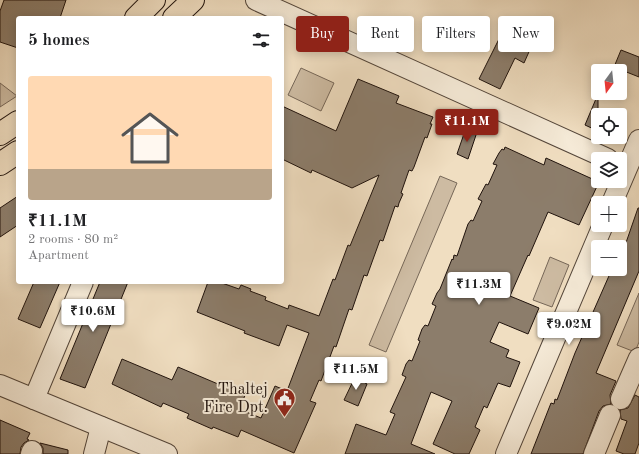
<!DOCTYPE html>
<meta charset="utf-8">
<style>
:root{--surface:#fff;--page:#f6f6f6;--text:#202124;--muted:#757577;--accent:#8f2418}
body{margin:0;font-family:"Old Standard TT",serif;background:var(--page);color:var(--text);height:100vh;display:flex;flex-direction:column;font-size:15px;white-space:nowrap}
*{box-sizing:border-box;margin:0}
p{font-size:13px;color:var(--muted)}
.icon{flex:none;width:22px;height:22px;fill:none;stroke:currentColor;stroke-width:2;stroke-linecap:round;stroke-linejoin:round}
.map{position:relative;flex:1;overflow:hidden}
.panel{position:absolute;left:16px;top:16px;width:268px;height:268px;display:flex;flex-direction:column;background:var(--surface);border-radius:4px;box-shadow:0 2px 10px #0003}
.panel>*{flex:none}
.top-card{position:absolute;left:296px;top:16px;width:283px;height:36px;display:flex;gap:8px}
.needle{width:26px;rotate:195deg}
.buttons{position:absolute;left:591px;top:64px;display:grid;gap:8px}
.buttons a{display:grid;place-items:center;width:36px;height:36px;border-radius:4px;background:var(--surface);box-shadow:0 2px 10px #0003;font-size:20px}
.price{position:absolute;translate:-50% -34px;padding:0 9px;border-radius:4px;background:#fff;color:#222;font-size:13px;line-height:26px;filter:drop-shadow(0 1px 2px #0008)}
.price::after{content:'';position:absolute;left:50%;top:24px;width:12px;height:9px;margin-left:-6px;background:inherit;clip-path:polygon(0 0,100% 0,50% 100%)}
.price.selected{background:var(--accent);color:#fff}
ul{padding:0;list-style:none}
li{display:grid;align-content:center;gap:8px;height:212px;padding:0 12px}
li span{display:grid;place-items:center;height:124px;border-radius:4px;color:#555}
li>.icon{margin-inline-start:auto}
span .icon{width:72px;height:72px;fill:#fffc;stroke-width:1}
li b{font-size:17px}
h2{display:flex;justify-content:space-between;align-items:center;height:48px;padding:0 12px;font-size:17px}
.pill{padding:0 14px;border-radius:4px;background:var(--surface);box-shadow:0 2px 10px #0003;font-size:14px;line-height:36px}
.pill.selected{background:var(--accent);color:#fff}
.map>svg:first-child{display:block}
.green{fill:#cdbba2;stroke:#766758}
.building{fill:#8c7d6b;stroke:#20130d}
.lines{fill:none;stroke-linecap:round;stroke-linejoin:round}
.minor-casing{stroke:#54463a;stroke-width:22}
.major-casing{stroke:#20130d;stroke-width:24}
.minor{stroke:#f5ead7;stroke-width:20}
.major{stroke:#f0dec1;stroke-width:22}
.labels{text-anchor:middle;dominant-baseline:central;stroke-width:4;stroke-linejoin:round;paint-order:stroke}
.poi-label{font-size:16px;fill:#20130d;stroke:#f5ead7;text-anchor:end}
</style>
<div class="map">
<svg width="639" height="454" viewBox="0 0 639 454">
<rect width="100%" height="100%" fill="#f0dec1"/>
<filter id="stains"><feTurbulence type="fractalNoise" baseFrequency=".005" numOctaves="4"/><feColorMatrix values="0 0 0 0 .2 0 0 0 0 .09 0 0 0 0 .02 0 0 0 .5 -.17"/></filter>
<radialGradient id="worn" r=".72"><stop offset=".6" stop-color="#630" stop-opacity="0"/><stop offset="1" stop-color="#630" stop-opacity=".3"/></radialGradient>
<g class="green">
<path d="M301,68L334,83L321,111L288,95Z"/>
<path d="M0,83L17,96L0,107Z"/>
<path d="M440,176L457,183L386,352L369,345Z"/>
<path d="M550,257L569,265L552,307L533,300Z"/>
<path d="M639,293V342L635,352L617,345Z"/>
</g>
<g class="building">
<path d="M4,0H66L60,18H18V48L0,42V11Z"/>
<path d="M503,31L532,45L524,63L515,58L500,89L479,79Z"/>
<path d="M621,50L639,57V77L614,67Z"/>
<path d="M358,79L399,96L396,103L433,117L430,124H432L427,138L425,137L414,167L412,171L409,170L401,193L403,194L399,203L398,207L395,206L383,241L380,240L367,276L364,275L352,310L349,309L336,347L334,346L321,381L319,380L310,401L316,403L294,453L241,430L238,437L213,427L212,429L187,418L189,414L163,403L161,407L112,384L122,359L172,380L178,367L225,387L227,383L247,391L239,409L261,418L275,386L287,391L309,333L287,325L279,346L244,333L245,331L197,312L208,282H219L239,289L241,285L251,289L250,291L266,297L265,300L288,309L289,305L319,316L333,279L335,280L348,245L350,246L379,175L352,188L312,170L311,173L282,159V106L336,131Z"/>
<path d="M598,94V131L585,125Z"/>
<path d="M466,128L477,132L468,159L457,154Z"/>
<path d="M505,147L544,165L546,158L599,182L579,225L548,212L529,256L528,255L510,296L539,308L528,334L499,322L490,342L509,350L506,357L520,362L510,387L498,383L487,408L484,406L475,427L480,430L469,454H455L433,444L452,401L431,392L411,444L435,454H345L356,424L386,435L395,414L390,412L406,377L402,375L406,364L409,360L412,361L420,341L418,340L422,329L425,325L428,326L436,306L432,304L437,293L440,289L452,259L453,260L454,255L457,256L468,224L471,220L473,221L482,201L478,199L486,184L488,185L497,165L493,164L499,153L502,149L504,150Z"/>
<path d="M18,196V225L0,237V208Z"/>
<path d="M638,208H639V271L596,373L616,381L610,395L611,404L603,406L599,411L583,454H531L551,403L554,404L555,399L557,400L575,353L612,269H620V260Z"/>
<path d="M34,282H60L40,328L18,319Z"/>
<path d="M100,282H128L85,388L60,379Z"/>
<path d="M356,375L366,380L365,383L367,384L358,406L344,400Z"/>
<path d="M635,395L639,397V443L635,454H624L616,451L627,421L621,419L620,410L628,408Z"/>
<path d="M0,420L30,433L27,439L29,440L24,443L21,447L20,454H0Z"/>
<path d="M40,443L68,450V454H43V448Z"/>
</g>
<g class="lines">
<defs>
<g id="minor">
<path d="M256,0L608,159"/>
<path d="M612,203L639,140"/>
<path d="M0,385L167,454"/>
<path d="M34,399L83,282"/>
<path d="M621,399L639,358"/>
<path d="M31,454L32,451"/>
<path d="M94,454L101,427"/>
<path d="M506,454L603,225"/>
<path d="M594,454L610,415"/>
</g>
<g id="major">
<path d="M136,18L154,0"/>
<path d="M174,18L193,0"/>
<path d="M0,134L18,122"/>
<path d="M0,164L18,152"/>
</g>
</defs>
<use href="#minor" class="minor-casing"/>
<use href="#major" class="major-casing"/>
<use href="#minor" class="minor"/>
<use href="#major" class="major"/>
</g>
<defs>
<symbol id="civic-pin" viewBox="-11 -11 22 30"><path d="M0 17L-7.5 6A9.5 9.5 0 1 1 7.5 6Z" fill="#8f2418" stroke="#f5ead7"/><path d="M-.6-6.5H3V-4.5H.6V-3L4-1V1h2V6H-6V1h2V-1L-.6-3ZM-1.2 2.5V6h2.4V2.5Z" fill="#fff"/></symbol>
</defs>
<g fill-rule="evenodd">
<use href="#civic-pin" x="272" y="386" width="25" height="34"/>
</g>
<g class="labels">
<g class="poi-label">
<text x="268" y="390">Thaltej<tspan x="268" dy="18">Fire Dpt.</tspan></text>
</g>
</g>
<rect width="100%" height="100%" filter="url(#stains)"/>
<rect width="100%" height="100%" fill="url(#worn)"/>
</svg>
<div class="buttons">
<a><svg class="needle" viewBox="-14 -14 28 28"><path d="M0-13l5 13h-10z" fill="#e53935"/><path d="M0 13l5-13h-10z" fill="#757577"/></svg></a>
<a><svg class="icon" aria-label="locate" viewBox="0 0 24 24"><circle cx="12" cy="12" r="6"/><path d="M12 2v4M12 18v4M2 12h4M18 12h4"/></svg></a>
<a><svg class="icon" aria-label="layers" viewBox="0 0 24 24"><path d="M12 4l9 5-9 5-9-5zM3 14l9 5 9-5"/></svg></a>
<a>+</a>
<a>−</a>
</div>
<b class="price selected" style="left:467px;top:143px">₹11.1M</b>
<b class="price" style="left:479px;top:306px">₹11.3M</b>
<b class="price" style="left:93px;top:333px">₹10.6M</b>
<b class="price" style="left:569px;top:346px">₹9.02M</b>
<b class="price" style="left:356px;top:391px">₹11.5M</b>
<div class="top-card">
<a class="pill selected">Buy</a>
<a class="pill">Rent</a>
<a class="pill">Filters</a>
<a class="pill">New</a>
</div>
<section class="panel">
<h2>5 homes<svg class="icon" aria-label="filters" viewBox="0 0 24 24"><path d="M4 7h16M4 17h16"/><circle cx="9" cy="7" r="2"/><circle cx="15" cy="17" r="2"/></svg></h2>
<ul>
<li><span style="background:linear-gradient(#ffd9b3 75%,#b9a48a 0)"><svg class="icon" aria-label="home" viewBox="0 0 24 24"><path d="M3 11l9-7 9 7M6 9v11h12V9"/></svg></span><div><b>₹11.1M</b><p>2 rooms · 80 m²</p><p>Apartment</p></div></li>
</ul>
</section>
</div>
